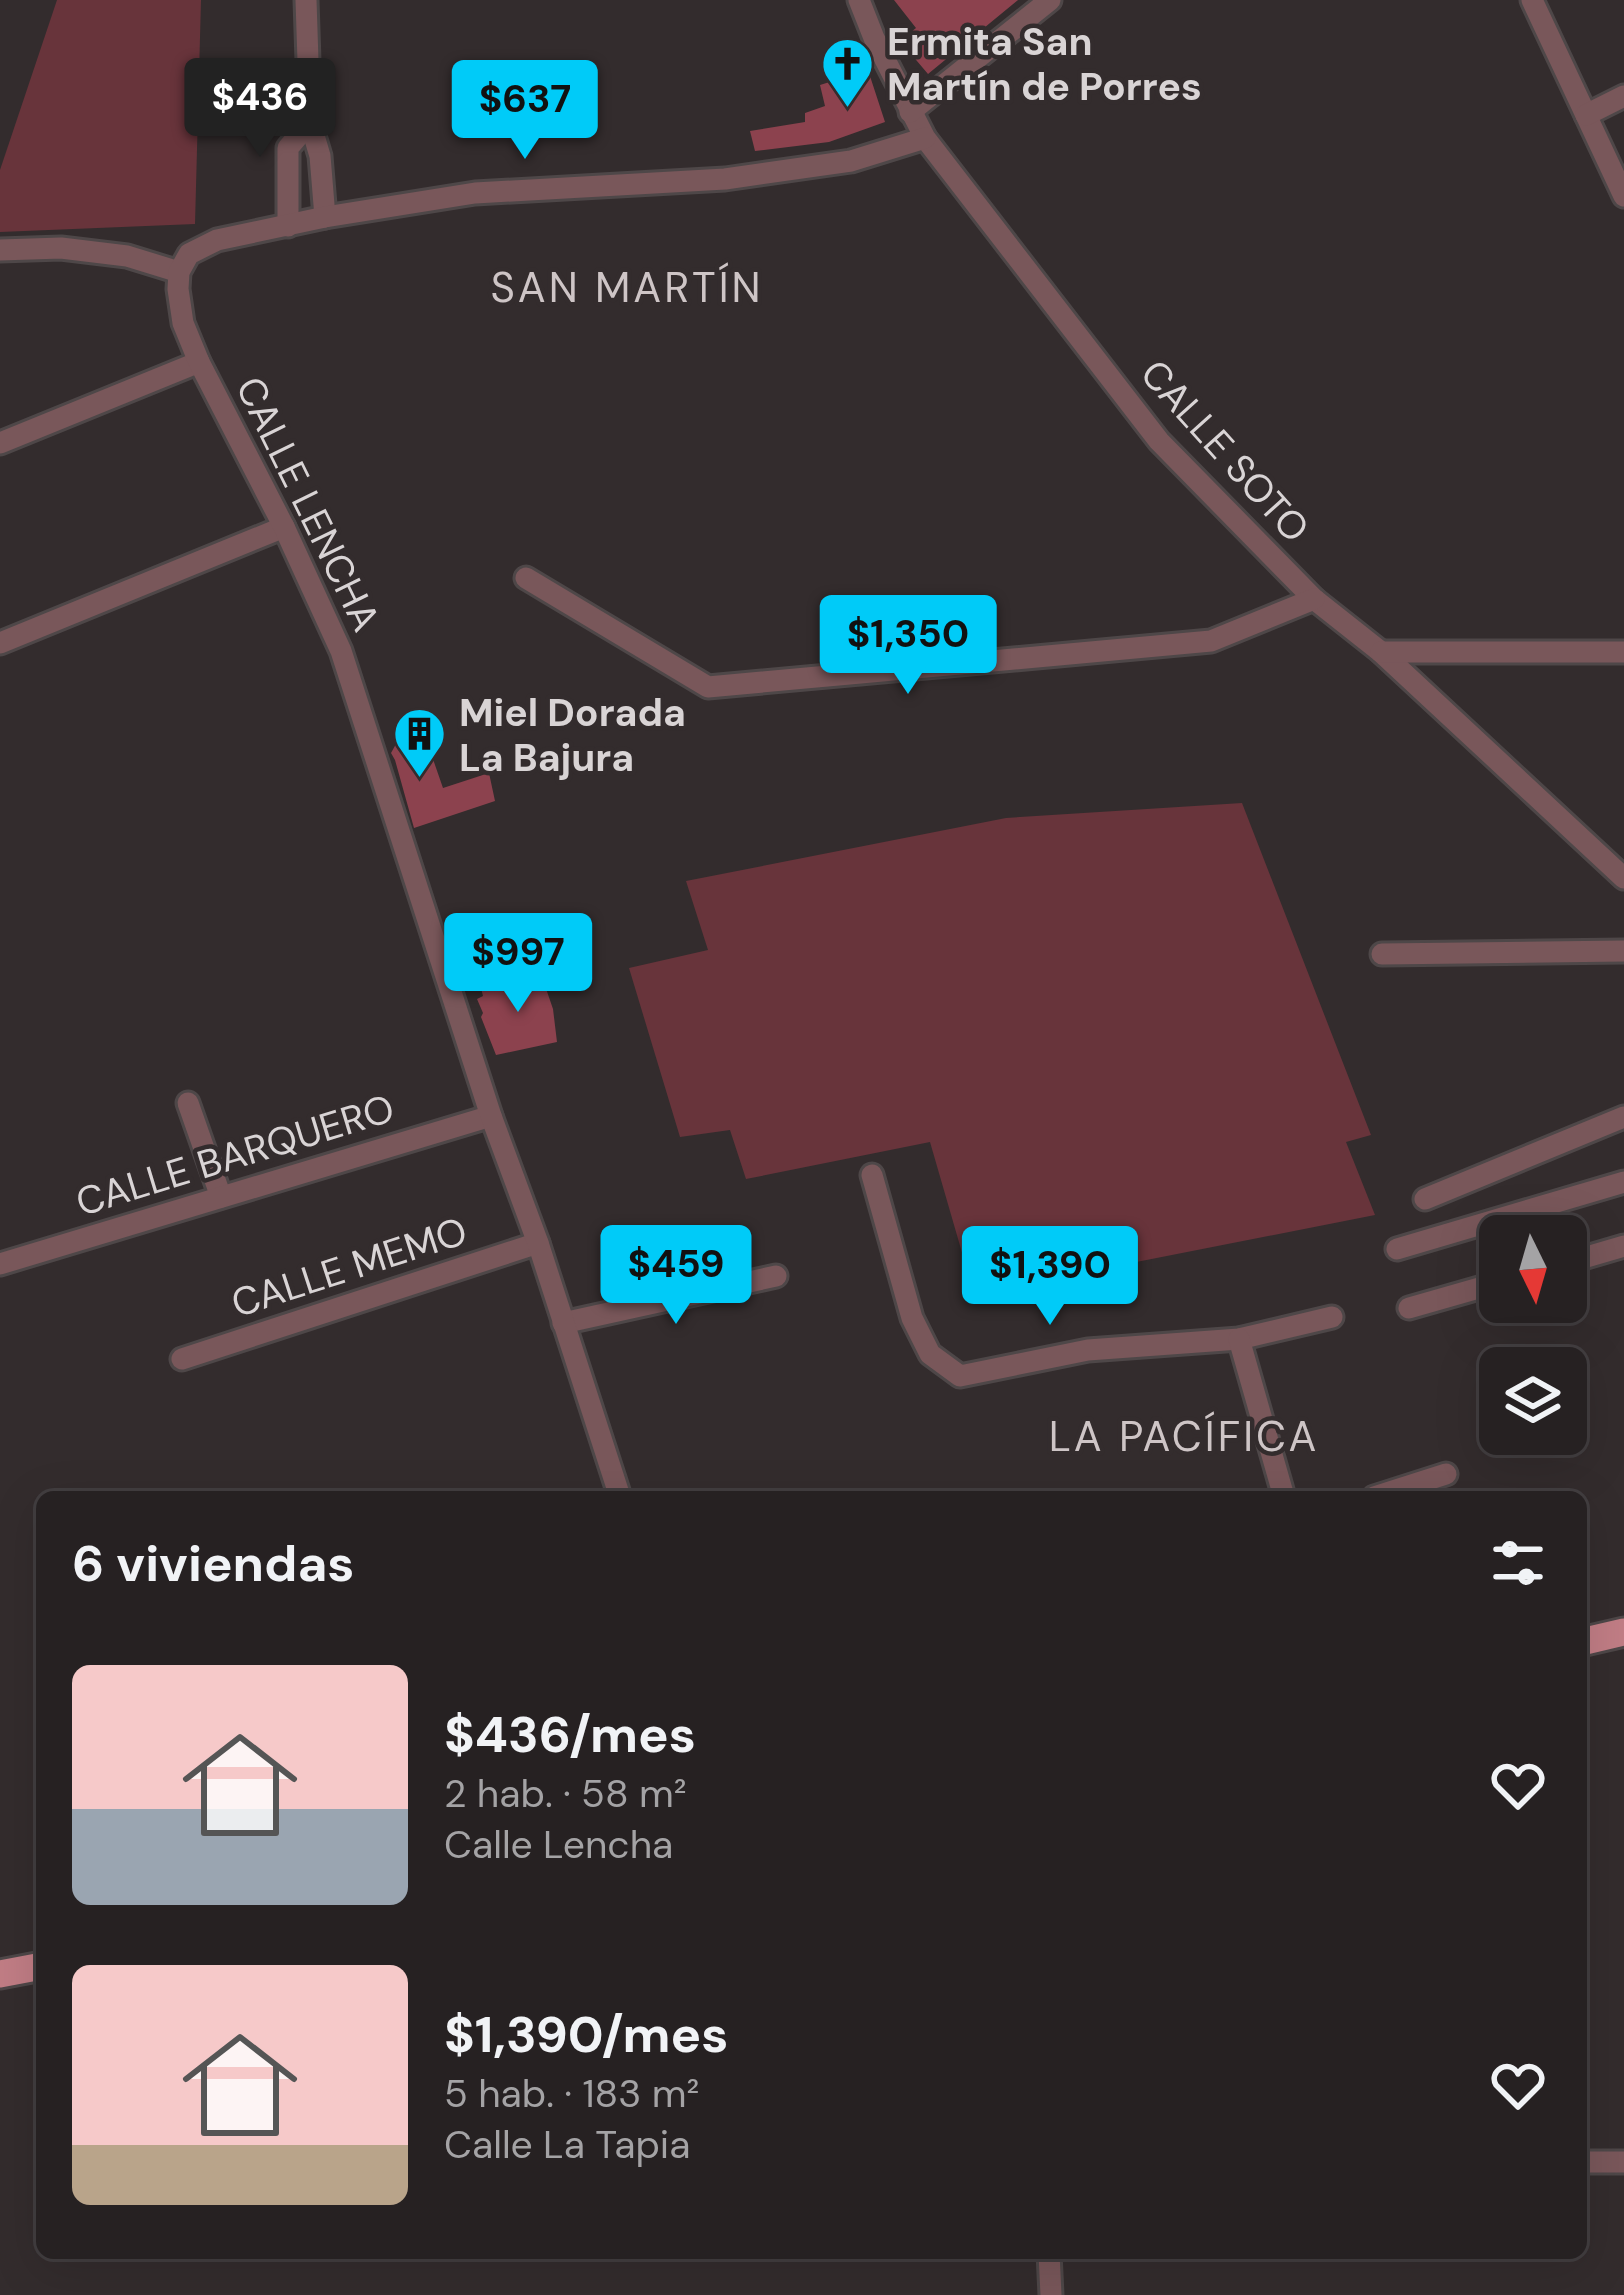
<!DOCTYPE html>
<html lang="es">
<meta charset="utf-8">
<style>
:root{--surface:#262122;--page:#322e2f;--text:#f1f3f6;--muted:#a4a3a5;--line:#423e40;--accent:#00cbf8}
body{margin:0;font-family:"DM Sans",sans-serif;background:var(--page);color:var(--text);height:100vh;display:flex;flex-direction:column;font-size:45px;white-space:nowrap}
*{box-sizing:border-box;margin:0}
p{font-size:39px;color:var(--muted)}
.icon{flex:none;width:66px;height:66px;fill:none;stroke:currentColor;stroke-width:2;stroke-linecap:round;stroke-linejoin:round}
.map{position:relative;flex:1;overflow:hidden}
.sheet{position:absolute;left:36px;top:1491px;width:1551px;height:768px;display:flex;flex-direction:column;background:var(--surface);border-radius:18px;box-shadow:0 12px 48px #0002,0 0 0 3px var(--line)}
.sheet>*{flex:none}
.needle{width:78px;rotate:175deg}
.buttons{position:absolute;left:1479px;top:1215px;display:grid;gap:24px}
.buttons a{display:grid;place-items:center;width:108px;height:108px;border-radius:18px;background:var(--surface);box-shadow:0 12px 48px #0002,0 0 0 3px var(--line);font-size:60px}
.price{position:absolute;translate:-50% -102px;padding:0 27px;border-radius:12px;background:var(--accent);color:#111;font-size:39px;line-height:78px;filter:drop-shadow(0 3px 6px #0008)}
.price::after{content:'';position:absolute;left:50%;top:72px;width:36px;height:27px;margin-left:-18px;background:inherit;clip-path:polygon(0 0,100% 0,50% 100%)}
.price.on{background:#222;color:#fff}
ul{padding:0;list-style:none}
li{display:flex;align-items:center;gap:36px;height:300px;padding:0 36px}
li span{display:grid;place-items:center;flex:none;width:336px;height:240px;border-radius:18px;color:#555}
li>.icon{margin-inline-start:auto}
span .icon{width:144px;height:144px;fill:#fffc;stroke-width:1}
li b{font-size:51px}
h2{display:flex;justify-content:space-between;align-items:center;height:144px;padding:0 36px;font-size:51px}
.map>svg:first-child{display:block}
.green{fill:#68343b}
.building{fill:#8c424e}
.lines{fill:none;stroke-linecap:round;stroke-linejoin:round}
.minor-casing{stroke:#4e4748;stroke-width:27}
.major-casing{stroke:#4e4748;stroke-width:33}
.minor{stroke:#79575a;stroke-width:21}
.major{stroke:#c17d85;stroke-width:27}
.labels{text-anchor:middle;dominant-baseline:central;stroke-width:9;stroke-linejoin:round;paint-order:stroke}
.poi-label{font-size:39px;font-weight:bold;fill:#d9d4d5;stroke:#332c2d;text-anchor:start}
.street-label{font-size:39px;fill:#d9d4d5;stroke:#332c2d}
.neighbourhood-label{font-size:42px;letter-spacing:3px;fill:#cec5c6;stroke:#332c2d}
</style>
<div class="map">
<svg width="1624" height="2295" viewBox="0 0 1624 2295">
<rect width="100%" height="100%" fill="#332c2d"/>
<g class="green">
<path d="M57,0H201L195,224L0,232V170Z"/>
<path d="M1242,803L1371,1135L1346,1142L1375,1215L974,1294L930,1142L746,1179L730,1130L680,1137L629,968L708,950L686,881L1006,818Z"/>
</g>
<g class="building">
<path d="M894,0H1018L928,74L900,41L916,28Z"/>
<path d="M868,70L885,122L829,142L755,151L750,131L805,122V113L825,106L820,85Z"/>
<path d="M426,739L443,788L489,773L495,801L414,828L395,760L391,753L396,744Z"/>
<path d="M541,974L553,1009L557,1042L496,1055L481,1017L483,1013L477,999L483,996L481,988Z"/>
</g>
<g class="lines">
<defs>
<g id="minor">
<path d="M306,0L310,122L320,156L325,217"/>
<path d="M859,0L874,38L925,138L1159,441L1314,599L1381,652L1624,878"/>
<path d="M1532,0L1624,196"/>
<path d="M910,112L1050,0"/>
<path d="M1586,115L1624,96"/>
<path d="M288,226V148L310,122"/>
<path d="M0,250L61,248L127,256L179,272"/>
<path d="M0,443L199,362"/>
<path d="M526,578L708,687L1211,641L1314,599"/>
<path d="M0,643L284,527"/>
<path d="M1381,652H1624"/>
<path d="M1382,954L1624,951"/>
<path d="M188,1103L221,1197"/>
<path d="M872,1175L912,1318L930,1354L960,1376L1088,1350L1239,1339L1332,1317"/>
<path d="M1425,1199L1624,1117"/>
<path d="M1397,1249L1624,1182"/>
<path d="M1566,1263L1624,1246"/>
<path d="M0,1264L491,1116"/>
<path d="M1409,1308L1500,1282"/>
<path d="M563,1323L776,1276"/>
<path d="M1239,1339L1284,1497"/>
<path d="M182,1359L538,1243"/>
<path d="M620,1497L538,1243L491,1116L341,651L284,527L199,362L183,323L178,289L179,272L189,254L217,240L325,217L475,193L725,179L851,161L925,138"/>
<path d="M1374,1497L1446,1474"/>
<path d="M1581,2162H1624"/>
<path d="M1049,2253L1051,2295"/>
</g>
<g id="major">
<path d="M1581,1642L1624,1632"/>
<path d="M0,1974L42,1966"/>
</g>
</defs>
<use href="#minor" class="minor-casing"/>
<use href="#major" class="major-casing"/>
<use href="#minor" class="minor"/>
<use href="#major" class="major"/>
</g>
<defs>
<symbol id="church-pin" viewBox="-11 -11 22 30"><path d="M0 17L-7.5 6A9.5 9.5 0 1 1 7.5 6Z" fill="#00cbf8" stroke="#332c2d"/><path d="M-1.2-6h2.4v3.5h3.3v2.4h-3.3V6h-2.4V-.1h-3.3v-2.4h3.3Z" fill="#111"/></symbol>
<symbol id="building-pin" viewBox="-11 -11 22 30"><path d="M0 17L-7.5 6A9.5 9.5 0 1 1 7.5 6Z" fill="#00cbf8" stroke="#332c2d"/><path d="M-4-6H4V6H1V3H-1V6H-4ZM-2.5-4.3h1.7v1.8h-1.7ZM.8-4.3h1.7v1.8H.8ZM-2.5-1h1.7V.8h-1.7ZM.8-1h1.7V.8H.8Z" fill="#111"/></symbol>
</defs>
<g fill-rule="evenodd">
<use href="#church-pin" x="818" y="34" width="59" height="81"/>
<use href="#building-pin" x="390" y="704" width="59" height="81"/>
</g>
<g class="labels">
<g class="poi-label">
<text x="887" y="41">Ermita San<tspan x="887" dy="45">Martín de Porres</tspan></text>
<text x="459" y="712">Miel Dorada<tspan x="459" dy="45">La Bajura</tspan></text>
</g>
<g class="street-label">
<text transform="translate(1225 451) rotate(48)">CALLE SOTO</text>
<text transform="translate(308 504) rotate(64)">CALLE LENCHA</text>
<text transform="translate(235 1155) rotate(-17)">CALLE BARQUERO</text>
<text transform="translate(349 1267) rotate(-18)">CALLE MEMO</text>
</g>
<g class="neighbourhood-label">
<text x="627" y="287">SAN MARTÍN</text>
<text x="1184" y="1436">LA PACÍFICA</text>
</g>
</g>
</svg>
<div class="buttons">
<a><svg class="needle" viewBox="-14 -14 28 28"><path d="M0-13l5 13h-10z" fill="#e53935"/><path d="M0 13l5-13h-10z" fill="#a4a3a5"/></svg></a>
<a><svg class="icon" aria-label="layers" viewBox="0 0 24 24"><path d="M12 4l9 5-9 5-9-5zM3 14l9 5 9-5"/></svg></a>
</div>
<b class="price on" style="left:260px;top:160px">$436</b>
<b class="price" style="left:525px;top:162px">$637</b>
<b class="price" style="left:908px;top:697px">$1,350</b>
<b class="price" style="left:518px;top:1015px">$997</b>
<b class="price" style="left:676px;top:1327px">$459</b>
<b class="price" style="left:1050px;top:1328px">$1,390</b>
<section class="sheet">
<h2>6 viviendas<svg class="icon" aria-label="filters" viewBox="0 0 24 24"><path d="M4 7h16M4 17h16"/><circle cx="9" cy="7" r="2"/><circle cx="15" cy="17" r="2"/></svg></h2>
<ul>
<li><span style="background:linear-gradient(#f6c9c9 60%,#9aa5b1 0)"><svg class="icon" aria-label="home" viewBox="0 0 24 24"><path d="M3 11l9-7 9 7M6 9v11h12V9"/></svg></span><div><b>$436/mes</b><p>2 hab. · 58 m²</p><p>Calle Lencha</p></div><svg class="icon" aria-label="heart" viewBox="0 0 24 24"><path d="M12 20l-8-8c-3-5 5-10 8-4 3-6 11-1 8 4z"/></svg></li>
<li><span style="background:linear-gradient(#f6c9c9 75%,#b9a48a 0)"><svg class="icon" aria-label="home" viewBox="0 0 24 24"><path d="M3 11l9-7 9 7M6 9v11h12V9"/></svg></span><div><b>$1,390/mes</b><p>5 hab. · 183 m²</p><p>Calle La Tapia</p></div><svg class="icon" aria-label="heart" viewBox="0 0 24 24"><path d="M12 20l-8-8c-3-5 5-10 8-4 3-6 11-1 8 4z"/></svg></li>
</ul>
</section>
</div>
